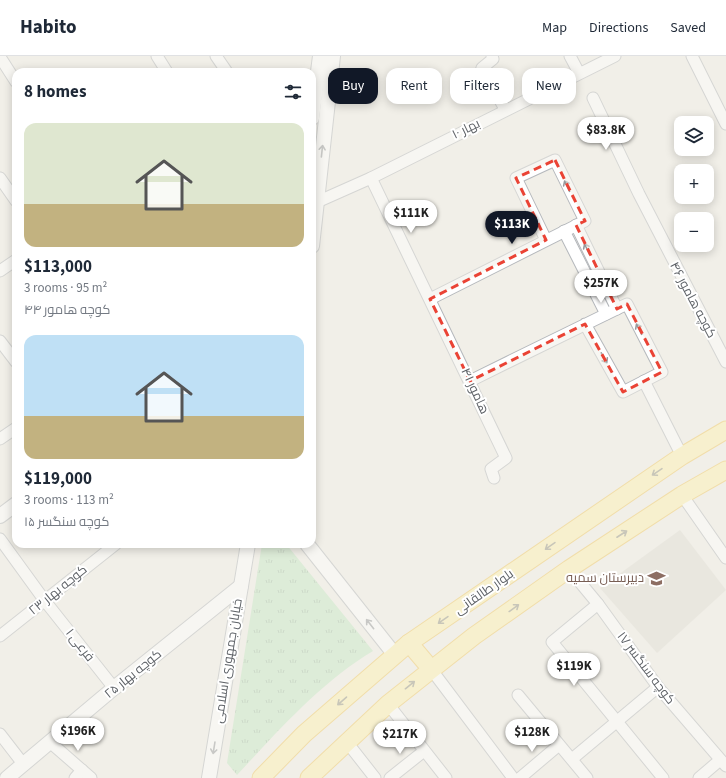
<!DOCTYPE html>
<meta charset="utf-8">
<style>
:root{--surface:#fff;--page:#f2f2f3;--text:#1f2937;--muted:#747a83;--line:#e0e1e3;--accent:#111827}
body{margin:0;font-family:"Source Sans 3",Cairo,sans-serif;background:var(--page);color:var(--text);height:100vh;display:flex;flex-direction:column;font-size:15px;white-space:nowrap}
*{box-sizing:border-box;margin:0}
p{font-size:13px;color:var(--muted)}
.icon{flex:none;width:22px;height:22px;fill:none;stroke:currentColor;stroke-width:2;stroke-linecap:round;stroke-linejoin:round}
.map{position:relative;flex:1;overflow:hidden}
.panel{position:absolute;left:12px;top:12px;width:304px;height:480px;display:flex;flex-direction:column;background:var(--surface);border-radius:12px;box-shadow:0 2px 10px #0003}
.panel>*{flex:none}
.top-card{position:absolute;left:328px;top:12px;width:338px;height:36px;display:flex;gap:8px}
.fabs{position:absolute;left:674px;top:60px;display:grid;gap:8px}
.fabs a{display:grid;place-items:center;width:40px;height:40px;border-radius:8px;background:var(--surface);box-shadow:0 2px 10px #0003;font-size:20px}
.price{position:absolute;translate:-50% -34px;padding:0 9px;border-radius:14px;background:#fff;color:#222;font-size:13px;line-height:26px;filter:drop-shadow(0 1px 2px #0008)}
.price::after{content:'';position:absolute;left:50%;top:24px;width:12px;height:9px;margin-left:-6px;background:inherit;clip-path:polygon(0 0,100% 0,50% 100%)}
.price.active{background:var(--accent);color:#fff}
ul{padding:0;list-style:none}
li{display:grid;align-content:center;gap:8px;height:212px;padding:0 12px}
li span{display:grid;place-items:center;height:124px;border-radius:12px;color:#555}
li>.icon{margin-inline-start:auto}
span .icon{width:72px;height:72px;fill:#fffc;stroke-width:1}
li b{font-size:17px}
h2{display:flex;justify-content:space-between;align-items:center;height:48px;padding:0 12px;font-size:17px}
.chip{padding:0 14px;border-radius:12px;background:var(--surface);box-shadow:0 2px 10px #0003;font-size:14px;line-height:36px}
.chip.active{background:var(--accent);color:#fff}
header{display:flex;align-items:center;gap:24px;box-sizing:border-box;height:56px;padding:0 20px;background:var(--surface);border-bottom:1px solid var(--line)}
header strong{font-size:19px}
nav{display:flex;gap:22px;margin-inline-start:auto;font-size:14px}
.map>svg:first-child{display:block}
.education{fill:#e1ded6}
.grass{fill:url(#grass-tufts)}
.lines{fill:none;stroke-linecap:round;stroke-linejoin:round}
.minor-casing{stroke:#b5b8bc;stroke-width:13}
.tertiary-casing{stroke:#b5b8bc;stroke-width:16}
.primary-casing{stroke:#f2c960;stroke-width:19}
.minor{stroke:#fff;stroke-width:11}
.tertiary{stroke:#fff;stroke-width:14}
.primary{stroke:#fff2af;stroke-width:17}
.oneway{stroke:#979a9d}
.oneway2{stroke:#979581}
.marked{fill:none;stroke:#ea4335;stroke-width:3;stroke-dasharray:8 5;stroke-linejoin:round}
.labels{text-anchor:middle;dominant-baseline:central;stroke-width:4;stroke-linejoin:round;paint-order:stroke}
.street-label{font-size:13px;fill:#5f6368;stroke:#fff}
.education-label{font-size:13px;fill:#785e54;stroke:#fff;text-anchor:end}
</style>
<header>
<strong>Habito</strong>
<nav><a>Map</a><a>Directions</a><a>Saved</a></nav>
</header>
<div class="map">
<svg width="726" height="722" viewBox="0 0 726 722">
<defs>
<pattern id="grass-tufts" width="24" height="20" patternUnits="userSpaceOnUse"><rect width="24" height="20" fill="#c5e8c5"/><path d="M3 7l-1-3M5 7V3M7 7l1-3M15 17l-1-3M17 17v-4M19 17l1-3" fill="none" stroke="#a3c0a4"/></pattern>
</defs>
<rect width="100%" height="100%" fill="#f1efe8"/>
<path class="education" d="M680,474L726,534L657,597L600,532Z"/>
<path class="grass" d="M262,488H286L373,595C322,625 277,676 237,719L227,707Z"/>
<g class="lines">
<defs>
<g id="minor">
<path d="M157,0L167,16"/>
<path d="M216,0L227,16"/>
<path d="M492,0L493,3L482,12L505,53"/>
<path d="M570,0L579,17"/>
<path d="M692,0L726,68"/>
<path d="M0,1L16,26"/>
<path d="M593,42L639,138L726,306"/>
<path d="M0,122L16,145"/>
<path d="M371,122L506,402L491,413L494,422"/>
<path d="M317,146L371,122L615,0"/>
<path d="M576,169L617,253"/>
<path d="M564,175L606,258"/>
<path d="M0,215L16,204"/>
<path d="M430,243L585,165L555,104L516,122L546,184"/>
<path d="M0,285L16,306"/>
<path d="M470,325C522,299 574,274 627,248L662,316L623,336L585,268"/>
<path d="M644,325L682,400"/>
<path d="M0,383L16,372"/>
<path d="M682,439L726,502"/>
<path d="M0,483L45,545L114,632"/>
<path d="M569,513L598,548L658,631L726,710"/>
<path d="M598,548L552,586L663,722"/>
<path d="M0,580L116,488"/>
<path d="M431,613L513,722"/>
<path d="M518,639L587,722"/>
<path d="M388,648L446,722"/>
<path d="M0,678L24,709"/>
<path d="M346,685L375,722"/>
<path d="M51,687L91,722"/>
<path d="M572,703L658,631"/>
<path d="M75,722L82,714"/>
<path d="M390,722L424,695"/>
<path d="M520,722L559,689"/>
<path d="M699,722L720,704"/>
</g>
<g id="tertiary">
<path d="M312,62L320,0"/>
<path d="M312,190L333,0"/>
<path d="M0,460L16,448"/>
<path d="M307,488L395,599"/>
<path d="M7,722L114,632L241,530"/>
<path d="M209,722L248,488"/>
</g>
<g id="primary">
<path d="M409,587L431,613"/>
<path d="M261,722L304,678L409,587L682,400L726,374"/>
<path d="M309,722L388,648L474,580L569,513L682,439L726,414"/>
</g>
</defs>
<use href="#minor" class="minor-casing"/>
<use href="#tertiary" class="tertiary-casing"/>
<use href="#primary" class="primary-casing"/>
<use href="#minor" class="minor"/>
<use href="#tertiary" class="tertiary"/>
<use href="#primary" class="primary"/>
</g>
<defs><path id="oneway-shaft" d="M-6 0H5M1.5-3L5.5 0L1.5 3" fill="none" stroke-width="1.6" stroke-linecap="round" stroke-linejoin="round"/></defs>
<g class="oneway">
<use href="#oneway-shaft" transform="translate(322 95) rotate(-84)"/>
<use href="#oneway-shaft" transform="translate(567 130) rotate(-116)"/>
<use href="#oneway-shaft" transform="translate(587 193) rotate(-116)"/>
<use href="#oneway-shaft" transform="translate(639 273) rotate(-117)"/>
<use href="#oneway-shaft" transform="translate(604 302) rotate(61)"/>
<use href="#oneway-shaft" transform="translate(370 568) rotate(-128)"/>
<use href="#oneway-shaft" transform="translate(214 692) rotate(99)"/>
</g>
<g class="oneway2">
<use href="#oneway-shaft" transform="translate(657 416) rotate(146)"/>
<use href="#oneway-shaft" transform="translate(622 478) rotate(-33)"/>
<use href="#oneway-shaft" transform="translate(550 490) rotate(145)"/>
<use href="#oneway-shaft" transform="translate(514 552) rotate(-36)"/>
<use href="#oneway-shaft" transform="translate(443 564) rotate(145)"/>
<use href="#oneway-shaft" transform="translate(410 629) rotate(-39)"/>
<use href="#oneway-shaft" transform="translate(342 645) rotate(139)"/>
</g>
<path d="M0 0H726V722H0ZM555,104L585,165L576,169L617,253L627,248L662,316L623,336L585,268L470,325L430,243L546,184L516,122Z" fill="#f1efe8" fill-opacity=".55" fill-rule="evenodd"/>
<path class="marked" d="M555,104L585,165L576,169L617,253L627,248L662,316L623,336L585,268L470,325L430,243L546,184L516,122Z"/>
<defs>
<symbol id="school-bare" viewBox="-9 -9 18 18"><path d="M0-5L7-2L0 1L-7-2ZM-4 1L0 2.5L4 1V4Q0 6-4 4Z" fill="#8d6e63" stroke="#fff" stroke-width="2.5" paint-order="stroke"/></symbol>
</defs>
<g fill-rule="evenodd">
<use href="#school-bare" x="644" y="510" width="25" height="25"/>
</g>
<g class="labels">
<g class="street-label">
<text transform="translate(466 73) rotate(-26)">بهار ۱۰</text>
<text transform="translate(693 244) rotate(62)">کوچه هامور ۴۶</text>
<text transform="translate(475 335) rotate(65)">هامور ۴۱</text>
<text transform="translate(58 534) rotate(-39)">کوچه بهار ۲۳</text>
<text transform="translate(484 536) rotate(-35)">بلوار طالقانی</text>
<text transform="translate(80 589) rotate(52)">فرعی ۱</text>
<text transform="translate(228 605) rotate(-81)">خیابان جمهوری اسلامی</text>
<text transform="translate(646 612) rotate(53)">کوچه سنگسر ۱۷</text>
<text transform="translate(133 618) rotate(-39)">کوچه بهار ۲۵</text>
</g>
<g class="education-label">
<text x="644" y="522">دبیرستان سمیه</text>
</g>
</g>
</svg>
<div class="fabs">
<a><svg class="icon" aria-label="layers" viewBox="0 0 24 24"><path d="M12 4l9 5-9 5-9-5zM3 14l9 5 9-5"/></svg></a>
<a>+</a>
<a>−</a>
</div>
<b class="price" style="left:606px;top:95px">$83.8K</b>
<b class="price" style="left:411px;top:178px">$111K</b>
<b class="price active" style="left:512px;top:189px">$113K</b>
<b class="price" style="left:601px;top:248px">$257K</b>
<b class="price" style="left:574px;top:631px">$119K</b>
<b class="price" style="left:78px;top:696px">$196K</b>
<b class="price" style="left:532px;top:697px">$128K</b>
<b class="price" style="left:400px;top:699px">$217K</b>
<div class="top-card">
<a class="chip active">Buy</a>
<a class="chip">Rent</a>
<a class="chip">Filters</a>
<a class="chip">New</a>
</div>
<section class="panel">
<h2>8 homes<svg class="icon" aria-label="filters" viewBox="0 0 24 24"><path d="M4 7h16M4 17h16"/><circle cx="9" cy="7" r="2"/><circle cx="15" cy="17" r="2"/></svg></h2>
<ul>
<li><span style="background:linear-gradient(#dfe7d0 65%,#c2b280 0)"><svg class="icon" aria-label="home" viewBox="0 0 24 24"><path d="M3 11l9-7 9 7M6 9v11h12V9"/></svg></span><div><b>$113,000</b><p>3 rooms · 95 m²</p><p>کوچه هامور ۴۴</p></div></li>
<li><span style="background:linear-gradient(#bfe0f5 65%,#c2b280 0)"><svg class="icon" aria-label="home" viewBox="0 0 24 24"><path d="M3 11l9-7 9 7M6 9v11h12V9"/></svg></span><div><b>$119,000</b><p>3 rooms · 113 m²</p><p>کوچه سنگسر ۱۵</p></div></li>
</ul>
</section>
</div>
